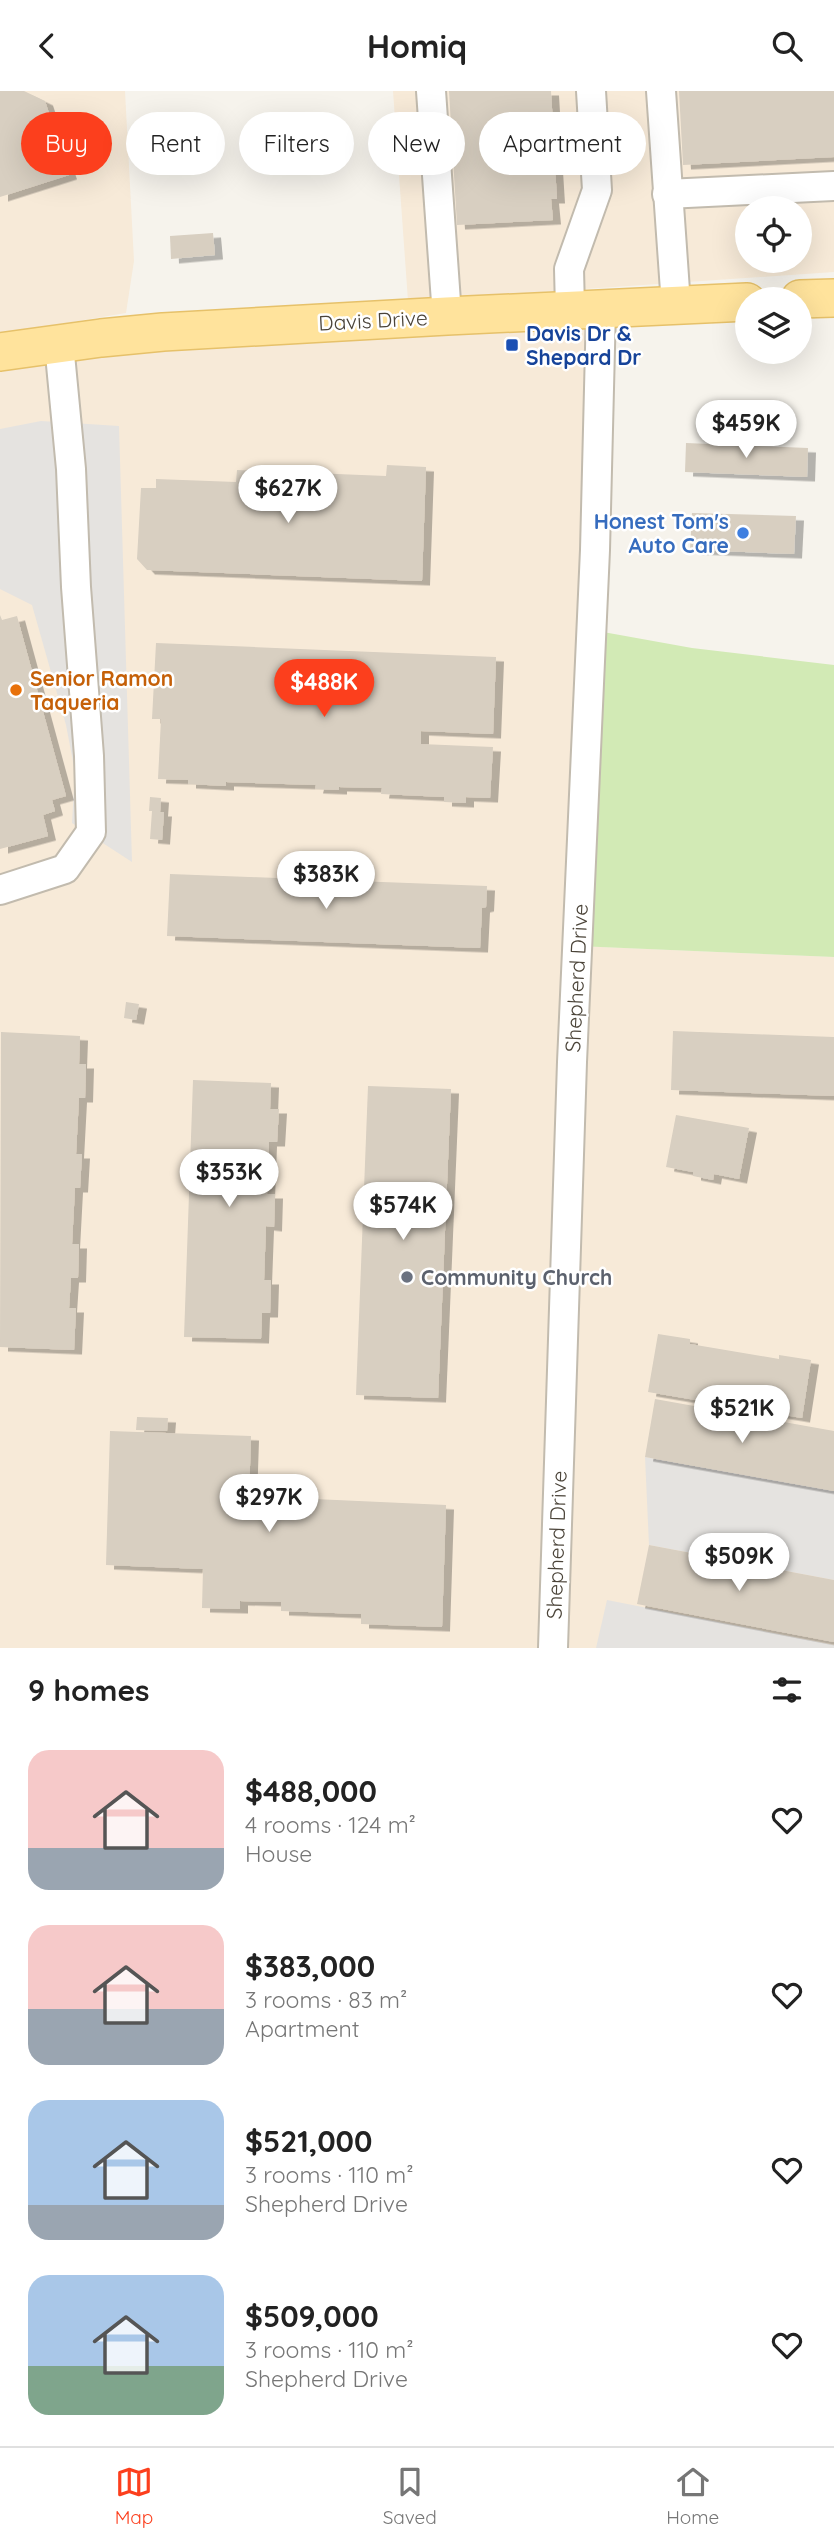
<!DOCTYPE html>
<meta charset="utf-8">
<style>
:root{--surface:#fff;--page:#f2f2f2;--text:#222;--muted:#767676;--line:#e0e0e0;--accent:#fc3f1d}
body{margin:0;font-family:Quicksand,sans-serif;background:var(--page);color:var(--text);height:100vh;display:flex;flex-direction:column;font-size:26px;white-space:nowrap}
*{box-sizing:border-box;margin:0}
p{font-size:23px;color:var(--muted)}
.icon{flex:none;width:38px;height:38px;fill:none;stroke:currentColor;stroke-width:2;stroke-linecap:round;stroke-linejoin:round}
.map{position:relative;height:1557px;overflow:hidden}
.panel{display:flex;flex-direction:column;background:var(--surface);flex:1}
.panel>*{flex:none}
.top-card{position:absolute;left:21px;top:21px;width:793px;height:63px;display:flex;gap:14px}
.fabs{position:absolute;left:735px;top:105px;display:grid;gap:14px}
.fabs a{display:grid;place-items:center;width:77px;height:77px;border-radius:50%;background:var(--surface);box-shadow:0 7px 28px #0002;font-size:35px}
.price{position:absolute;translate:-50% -60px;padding:0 16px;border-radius:24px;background:#fff;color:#222;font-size:23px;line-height:46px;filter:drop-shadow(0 2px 4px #0008)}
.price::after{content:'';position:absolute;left:50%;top:42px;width:21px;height:16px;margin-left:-10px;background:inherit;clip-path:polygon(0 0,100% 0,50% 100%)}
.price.selected{background:var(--accent);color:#fff}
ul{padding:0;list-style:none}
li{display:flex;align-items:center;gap:21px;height:175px;padding:0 28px}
li span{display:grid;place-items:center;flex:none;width:196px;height:140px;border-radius:21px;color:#555}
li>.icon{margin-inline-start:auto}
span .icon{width:84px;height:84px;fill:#fffc;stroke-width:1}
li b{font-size:30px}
h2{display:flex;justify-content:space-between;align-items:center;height:84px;padding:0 28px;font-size:30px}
.pill{padding:0 24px;border-radius:32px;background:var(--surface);box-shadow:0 7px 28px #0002;font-size:24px;line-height:63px}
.pill.selected{background:var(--accent);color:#fff}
header{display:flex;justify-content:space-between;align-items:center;height:91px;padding:0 28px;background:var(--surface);font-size:32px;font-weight:700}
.tabs{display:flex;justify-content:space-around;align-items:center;height:98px;border-top:2px solid var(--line);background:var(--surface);font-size:19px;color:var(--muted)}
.tabs a{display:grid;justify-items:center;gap:4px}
.tabs .selected{color:var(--accent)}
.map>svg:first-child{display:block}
.commercial{fill:#f7ead8;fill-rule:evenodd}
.green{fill:#d2eab5}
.parking{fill:#e5e3e0}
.building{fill:#d8cfc1;filter:url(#shadow)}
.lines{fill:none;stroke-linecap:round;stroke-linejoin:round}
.minor-casing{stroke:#c2bbae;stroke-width:32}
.major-casing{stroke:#e6c16a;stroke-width:40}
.minor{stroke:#fff;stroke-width:28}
.major{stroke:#ffe39c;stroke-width:37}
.transit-dot{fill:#1a4fb4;stroke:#fff;stroke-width:2.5}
.shop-dot{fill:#3f7fe0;stroke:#fff;stroke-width:2.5}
.food-dot{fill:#e8710a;stroke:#fff;stroke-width:2.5}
.worship-dot{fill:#6b7280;stroke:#fff;stroke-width:2.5}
.labels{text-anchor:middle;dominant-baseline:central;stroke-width:5;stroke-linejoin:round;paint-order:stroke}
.street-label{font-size:21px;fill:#4b4439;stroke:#fff}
.transit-label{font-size:21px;font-weight:bold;fill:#164399;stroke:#fff;text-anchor:start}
.shop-label{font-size:21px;font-weight:bold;fill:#366cbe;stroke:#fff;text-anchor:end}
.food-label{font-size:21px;font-weight:bold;fill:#c56008;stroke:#fff;text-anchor:start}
.worship-label{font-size:21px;font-weight:bold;fill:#5b616d;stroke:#fff;text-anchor:start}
</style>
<header><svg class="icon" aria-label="back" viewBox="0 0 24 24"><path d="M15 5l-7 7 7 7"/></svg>Homiq<svg class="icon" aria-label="search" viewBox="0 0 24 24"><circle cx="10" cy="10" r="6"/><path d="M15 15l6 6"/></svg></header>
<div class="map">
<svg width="834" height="1557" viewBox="0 0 834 1557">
<defs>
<filter id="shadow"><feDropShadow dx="8" dy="4.5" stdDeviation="0" flood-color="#0004"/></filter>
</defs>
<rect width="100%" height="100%" fill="#f6f3ec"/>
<g class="commercial">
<path d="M0,0H125L134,170L126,222L0,243Z"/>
<path d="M393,0H834V181L408,210ZM747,117H800V170H747Z"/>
<path d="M601,217L578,855L834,866V1557H0V261Z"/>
</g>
<path class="green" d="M592,539L692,557L834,574V866L577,855Z"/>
<g class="parking">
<path d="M41,330L119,335L132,771L72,732L75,681L66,634L32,514L0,498V338Z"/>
<path d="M645,1366L834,1400V1489L649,1454Z"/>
<path d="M607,1509L834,1554V1557H596Z"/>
</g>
<g class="building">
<path d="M0,0H24L45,10L69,84L0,106Z"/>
<path d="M449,0H551L553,34H547L550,76H555L557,108H551L553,129L457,134Z"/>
<path d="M679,0H834V66L683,74Z"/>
<path d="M213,142L215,164L171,168L170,145Z"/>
<path d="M686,352L808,357L807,386L685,381Z"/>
<path d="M387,374L426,376L422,490L147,479L137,468L141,397H156V388L236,391L237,379L386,385Z"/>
<path d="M692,422L796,425L794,463L690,459Z"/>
<path d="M0,524L2,529L17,525L66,705L52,709L55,720L43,724L48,745L0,758Z"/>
<path d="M156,552L496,566L493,643L421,640V653L493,656L490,707L466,706V712L444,711V706L381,703L382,697L339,696V699L315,698L316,694L226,691V695L188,693V689L158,688L161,628H152Z"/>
<path d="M150,706L161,707L160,721H164L162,749L150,748L152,720H149Z"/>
<path d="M170,783L487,795L486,816L482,817L480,857L167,845Z"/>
<path d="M126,911L139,913L136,929L124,927Z"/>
<path d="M673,940L834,946V1005L671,999Z"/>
<path d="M1,941L80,945L79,973H86L85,1007H79L76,1063H82L80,1097H75L72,1153H79L78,1187H71L69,1217H76L74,1259L0,1256Z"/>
<path d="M193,989L271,992L270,1018H279L277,1051H269L267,1103H275L274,1136L266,1135L264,1189H271L270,1222H262L261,1248L184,1246Z"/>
<path d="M368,995L451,998L438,1307L356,1304Z"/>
<path d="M676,1024L749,1037L739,1088L714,1083L713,1089L693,1085V1081L666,1076Z"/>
<path d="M658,1243L690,1248V1253L779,1268V1264L811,1269L802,1327L648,1301Z"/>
<path d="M655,1308L834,1340V1400L645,1366Z"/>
<path d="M137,1326L168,1327L167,1340L136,1339Z"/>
<path d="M110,1340L251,1345L249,1405L446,1414L442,1536L361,1533V1523L281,1520V1511L240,1510V1518L202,1517L203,1478L106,1474Z"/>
<path d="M649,1454L834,1489V1551L637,1513Z"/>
</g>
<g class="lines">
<defs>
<g id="minor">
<path d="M431,0L447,225"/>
<path d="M661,0L676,214"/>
<path d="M667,103L834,95"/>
<path d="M570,218L569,178L597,99L591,0"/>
<path d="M0,799L65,778L91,741L89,665L76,496L71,378L59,253"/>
<path d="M553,1557L572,971L595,459L601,217"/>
</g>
<g id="major">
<path d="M800,208L834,207"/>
<path d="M0,261L101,247L163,241L447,225L747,211"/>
</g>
</defs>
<use href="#minor" class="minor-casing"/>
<use href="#major" class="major-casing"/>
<use href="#minor" class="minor"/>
<use href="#major" class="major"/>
</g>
<rect class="transit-dot" x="505" y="247" width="14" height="14" rx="3.5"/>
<circle class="shop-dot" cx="743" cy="442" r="7"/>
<circle class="food-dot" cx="16" cy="599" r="7"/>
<circle class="worship-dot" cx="407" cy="1186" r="7"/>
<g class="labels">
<g class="street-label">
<text transform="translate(373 229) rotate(-3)">Davis Drive</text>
<text transform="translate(576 887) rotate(-87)">Shepherd Drive</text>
<text transform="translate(556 1454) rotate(-88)">Shepherd Drive</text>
</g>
<g class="transit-label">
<text x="526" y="242">Davis Dr &amp;<tspan x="526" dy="24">Shepard Dr</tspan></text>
</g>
<g class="shop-label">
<text x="729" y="430">Honest Tom's<tspan x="729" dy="24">Auto Care</tspan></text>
</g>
<g class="food-label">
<text x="30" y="587">Senior Ramon<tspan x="30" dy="24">Taqueria</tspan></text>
</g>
<g class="worship-label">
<text x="421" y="1186">Community Church</text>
</g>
</g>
</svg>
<div class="fabs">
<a><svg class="icon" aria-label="locate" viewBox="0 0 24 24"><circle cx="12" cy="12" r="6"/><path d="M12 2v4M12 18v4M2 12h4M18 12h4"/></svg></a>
<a><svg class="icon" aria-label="layers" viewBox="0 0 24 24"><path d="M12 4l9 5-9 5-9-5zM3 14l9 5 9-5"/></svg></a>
</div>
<b class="price" style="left:746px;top:369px">$459K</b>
<b class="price" style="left:288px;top:434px">$627K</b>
<b class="price selected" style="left:324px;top:628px">$488K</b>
<b class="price" style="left:326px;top:820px">$383K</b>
<b class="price" style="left:229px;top:1118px">$353K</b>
<b class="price" style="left:403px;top:1151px">$574K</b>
<b class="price" style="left:742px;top:1354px">$521K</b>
<b class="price" style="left:269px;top:1443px">$297K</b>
<b class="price" style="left:739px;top:1502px">$509K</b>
<div class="top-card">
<a class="pill selected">Buy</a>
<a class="pill">Rent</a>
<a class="pill">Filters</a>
<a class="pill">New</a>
<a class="pill">Apartment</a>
</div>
</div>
<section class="panel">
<h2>9 homes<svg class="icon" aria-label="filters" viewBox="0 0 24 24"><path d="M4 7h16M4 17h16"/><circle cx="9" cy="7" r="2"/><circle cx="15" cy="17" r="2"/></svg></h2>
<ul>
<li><span style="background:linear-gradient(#f6c9c9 70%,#9aa5b1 0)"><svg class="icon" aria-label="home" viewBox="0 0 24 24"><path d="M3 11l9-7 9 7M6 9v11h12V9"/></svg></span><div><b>$488,000</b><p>4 rooms · 124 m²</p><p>House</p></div><svg class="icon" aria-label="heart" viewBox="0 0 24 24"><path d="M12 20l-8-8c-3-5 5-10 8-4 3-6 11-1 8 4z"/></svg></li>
<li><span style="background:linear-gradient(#f6c9c9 60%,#9aa5b1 0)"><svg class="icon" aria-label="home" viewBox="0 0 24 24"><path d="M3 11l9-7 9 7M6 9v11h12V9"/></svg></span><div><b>$383,000</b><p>3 rooms · 83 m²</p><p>Apartment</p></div><svg class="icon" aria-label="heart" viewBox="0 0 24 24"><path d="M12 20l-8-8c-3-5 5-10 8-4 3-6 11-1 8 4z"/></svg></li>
<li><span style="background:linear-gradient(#a9c7e8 75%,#9aa5b1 0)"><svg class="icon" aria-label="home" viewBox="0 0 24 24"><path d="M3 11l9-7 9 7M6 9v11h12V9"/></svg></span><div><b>$521,000</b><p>3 rooms · 110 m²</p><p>Shepherd Drive</p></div><svg class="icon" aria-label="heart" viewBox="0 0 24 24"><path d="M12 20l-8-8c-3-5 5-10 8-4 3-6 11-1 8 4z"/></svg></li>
<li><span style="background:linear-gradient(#a9c7e8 65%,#7fa58c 0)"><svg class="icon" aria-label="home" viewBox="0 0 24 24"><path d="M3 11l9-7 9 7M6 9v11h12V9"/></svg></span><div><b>$509,000</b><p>3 rooms · 110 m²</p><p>Shepherd Drive</p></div><svg class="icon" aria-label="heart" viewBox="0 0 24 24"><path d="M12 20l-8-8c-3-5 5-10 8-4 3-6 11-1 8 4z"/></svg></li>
</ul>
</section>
<nav class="tabs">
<a class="selected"><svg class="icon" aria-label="map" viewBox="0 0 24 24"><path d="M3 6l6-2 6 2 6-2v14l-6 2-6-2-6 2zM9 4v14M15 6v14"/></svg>Map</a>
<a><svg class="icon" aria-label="saved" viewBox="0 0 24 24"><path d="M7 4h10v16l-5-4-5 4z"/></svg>Saved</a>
<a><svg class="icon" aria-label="home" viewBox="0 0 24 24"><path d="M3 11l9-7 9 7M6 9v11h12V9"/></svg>Home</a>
</nav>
